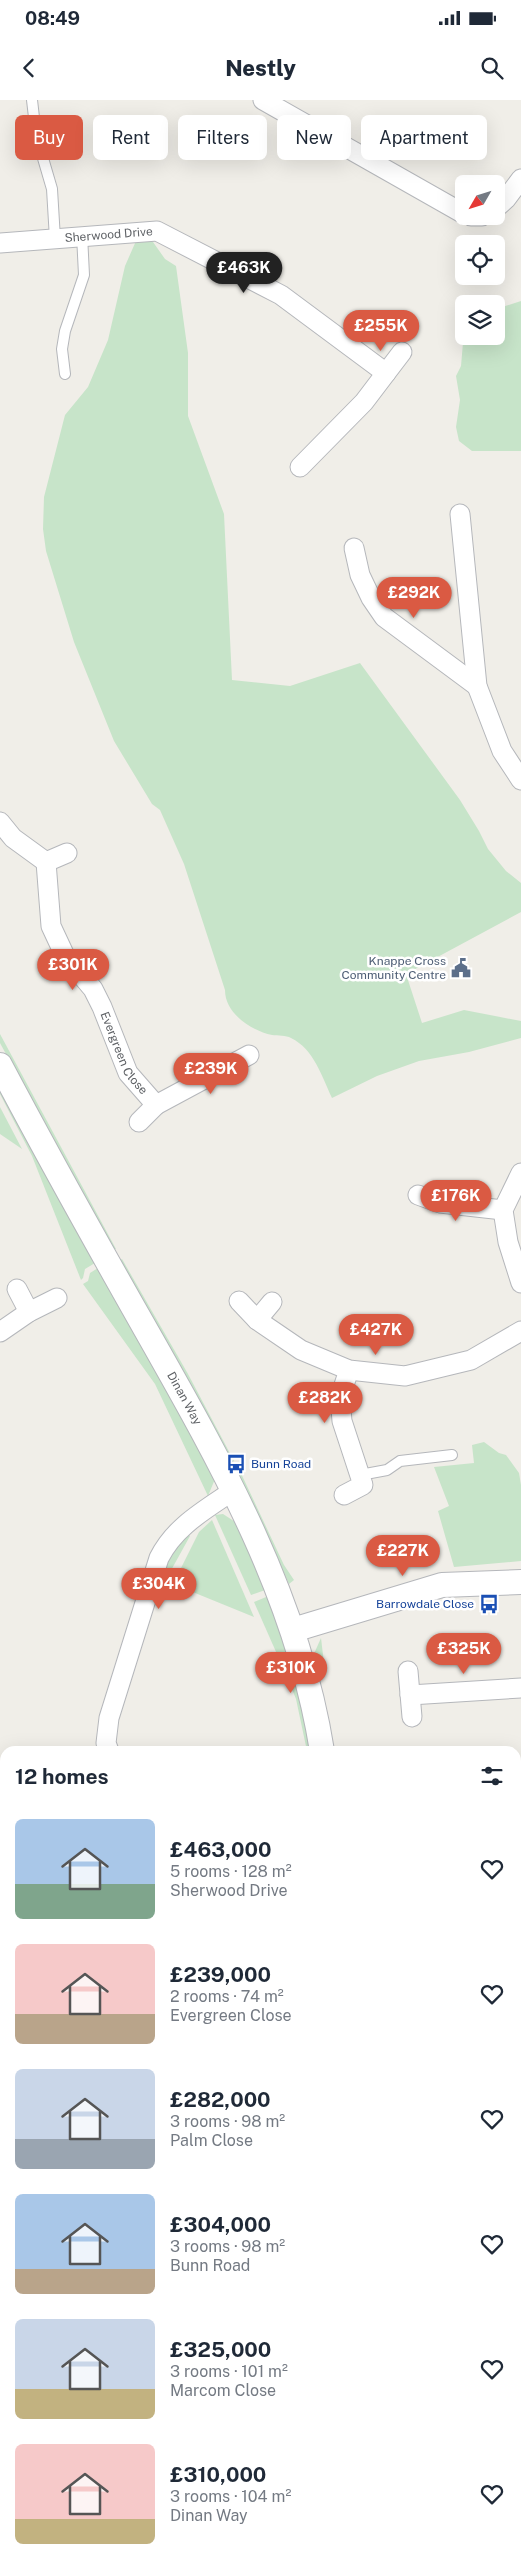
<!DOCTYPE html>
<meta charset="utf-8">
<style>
:root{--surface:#fff;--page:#f6f6f7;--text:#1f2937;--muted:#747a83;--accent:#da5a43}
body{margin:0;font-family:"Public Sans",sans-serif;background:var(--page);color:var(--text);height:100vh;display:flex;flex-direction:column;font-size:19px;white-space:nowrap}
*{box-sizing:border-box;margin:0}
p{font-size:16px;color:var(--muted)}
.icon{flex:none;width:28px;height:28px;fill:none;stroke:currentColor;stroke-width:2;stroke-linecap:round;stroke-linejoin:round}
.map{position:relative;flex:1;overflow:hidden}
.drawer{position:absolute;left:0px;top:1646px;width:521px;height:821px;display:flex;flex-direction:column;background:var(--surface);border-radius:15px 15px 0 0;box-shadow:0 5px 20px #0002}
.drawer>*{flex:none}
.hud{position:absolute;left:15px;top:15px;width:491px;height:45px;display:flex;gap:10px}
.needle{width:32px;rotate:231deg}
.fabs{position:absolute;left:455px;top:75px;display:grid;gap:10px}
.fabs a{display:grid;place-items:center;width:50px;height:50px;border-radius:8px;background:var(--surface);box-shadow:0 5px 20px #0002;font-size:25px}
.price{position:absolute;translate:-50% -42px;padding:0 11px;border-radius:18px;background:var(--accent);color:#fff;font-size:16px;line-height:32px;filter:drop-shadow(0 1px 2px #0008)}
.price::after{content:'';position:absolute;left:50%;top:30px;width:15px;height:11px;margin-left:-8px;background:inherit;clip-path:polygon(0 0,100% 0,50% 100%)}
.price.on{background:#222;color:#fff}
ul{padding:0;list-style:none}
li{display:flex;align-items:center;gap:15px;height:125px;padding:0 15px}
li span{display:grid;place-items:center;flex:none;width:140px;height:100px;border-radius:8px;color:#555}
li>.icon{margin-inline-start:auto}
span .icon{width:60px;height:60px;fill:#fffc;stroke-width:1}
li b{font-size:21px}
h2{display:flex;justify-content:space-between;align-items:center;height:60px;padding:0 15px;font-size:21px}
.pill{padding:0 18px;border-radius:8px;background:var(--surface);box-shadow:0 5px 20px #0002;font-size:18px;line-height:45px}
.pill.on{background:var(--accent);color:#fff}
.status{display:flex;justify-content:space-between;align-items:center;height:35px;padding:0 25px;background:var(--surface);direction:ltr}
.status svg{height:14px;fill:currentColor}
header{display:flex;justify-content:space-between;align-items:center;height:65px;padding:0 15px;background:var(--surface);font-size:22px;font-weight:800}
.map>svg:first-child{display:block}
.green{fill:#c7e4c9}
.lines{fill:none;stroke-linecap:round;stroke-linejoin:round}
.service-casing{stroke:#b5b7bb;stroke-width:12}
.minor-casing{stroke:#b5b7bb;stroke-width:21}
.tertiary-casing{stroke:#b5b7bb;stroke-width:26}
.service{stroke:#fff;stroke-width:10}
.minor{stroke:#fff;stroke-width:19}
.tertiary{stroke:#fff;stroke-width:24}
.labels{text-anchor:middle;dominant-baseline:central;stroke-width:5;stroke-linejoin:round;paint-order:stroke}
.street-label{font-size:12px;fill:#5f6266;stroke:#fff}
.service-label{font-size:12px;fill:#4e5e75;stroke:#fff;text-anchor:end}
.transit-label{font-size:12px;fill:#164399;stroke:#fff;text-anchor:start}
</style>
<div class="status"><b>08:49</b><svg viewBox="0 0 49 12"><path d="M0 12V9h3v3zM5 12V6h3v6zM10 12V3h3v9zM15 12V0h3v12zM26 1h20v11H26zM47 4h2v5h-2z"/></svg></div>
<header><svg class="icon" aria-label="back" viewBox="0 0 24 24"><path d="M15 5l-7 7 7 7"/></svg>Nestly<svg class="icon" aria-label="search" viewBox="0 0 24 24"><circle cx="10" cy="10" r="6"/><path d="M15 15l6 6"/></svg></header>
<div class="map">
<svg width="521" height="2467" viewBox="0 0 521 2467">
<rect width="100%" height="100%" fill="#f0eee8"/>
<g class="green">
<path d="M136,141L153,142L165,159L176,166L188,253V316L224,414L232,580L290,586L360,563L460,700L479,731L488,749L506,771L521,783V812L406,874L422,923L464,910L521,921V938L469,952L419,961L377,976L332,998C322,977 314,949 291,938C286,935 278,936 272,935C250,930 225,913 225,890L184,764L160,710L152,704L114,641L74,542L46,451L43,429L44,397L65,315L88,287L108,240L125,166Z"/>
<path d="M521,201V351H472L459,341L456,327L460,300L456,276L461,266L464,231V236H496V209Z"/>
<path d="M0,934L116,1149L112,1150L0,943Z"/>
<path d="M0,987L95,1163L85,1169L83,1178L81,1180L32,1056L0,994Z"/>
<path d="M0,1007L22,1049L0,1034Z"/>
<path d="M122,1159L188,1274L234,1361L232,1362L119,1161Z"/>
<path d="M98,1168L154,1263L215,1379L208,1396L155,1284L83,1184L88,1181L90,1173Z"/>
<path d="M484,1342L499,1353L506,1355L519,1373L521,1385V1461L454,1467L438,1411L449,1406L434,1367L474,1363L472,1345Z"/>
<path d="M238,1367L284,1465L294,1480L289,1484L235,1368Z"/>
<path d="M223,1414L240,1425L268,1489L251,1495L215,1415Z"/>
<path d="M212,1420L254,1517L173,1484L199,1432Z"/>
<path d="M186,1433L190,1436L164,1483C156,1467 177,1446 186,1433Z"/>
<path d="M271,1495L294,1569L284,1570L254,1502Z"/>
<path d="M321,1538L324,1563L314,1565L313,1556Z"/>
<path d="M296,1575L311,1651H307L296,1599L287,1577Z"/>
</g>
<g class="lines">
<defs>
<g id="service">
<path d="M32,0L35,26"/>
<path d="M40,48L52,89L55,139"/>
<path d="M65,274L62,249L65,231L84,175L82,135"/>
<path d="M360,1375L387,1370L400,1361L452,1355"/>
</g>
<g id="minor">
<path d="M263,0L464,114"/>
<path d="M496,108L506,99L521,79"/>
<path d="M471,116H482"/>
<path id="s1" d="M0,143L157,131L281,195L386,273L364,302L300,367"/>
<path d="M386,273L402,252"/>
<path d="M460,414L477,586L502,651L521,680"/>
<path d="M354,448L360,475L371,498L384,517L477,586"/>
<path d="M0,722L13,738L46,762L67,753"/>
<path id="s2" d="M46,762L51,826L65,856L93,889L102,907L128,973L156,1005L139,1022"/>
<path d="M156,1005L249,955"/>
<path d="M521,1073L503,1110L508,1142L521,1183"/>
<path d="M418,1095L440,1103L503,1110"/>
<path d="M17,1189L29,1212"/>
<path d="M239,1201L257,1220L301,1250L349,1270L405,1276L471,1260L521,1231"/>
<path d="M257,1220L272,1202"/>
<path d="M0,1232L29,1212L57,1198"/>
<path d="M344,1395L363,1385L342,1321L340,1297L349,1270"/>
<path d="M408,1571L412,1617"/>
<path d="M410,1595L521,1588"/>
<path d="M109,1651L106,1643L109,1618L159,1458C175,1426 205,1410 234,1390"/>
<path d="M0,1721L5,1723"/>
<path d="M516,2128L521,2132"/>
<path d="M0,2203L5,2197"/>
<path d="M516,2363L521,2365"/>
<path d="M131,2467V2462"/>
</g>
<g id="tertiary">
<path id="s3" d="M0,965C47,1054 96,1142 146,1230C222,1364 298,1498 322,1651"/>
<path d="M293,1530L442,1485L521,1482"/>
<path d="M349,2462L351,2467"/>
</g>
</defs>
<use href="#service" class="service-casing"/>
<use href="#minor" class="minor-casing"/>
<use href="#tertiary" class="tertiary-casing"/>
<use href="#service" class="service"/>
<use href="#minor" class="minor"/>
<use href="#tertiary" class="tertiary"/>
</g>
<defs>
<symbol id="civic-bare" viewBox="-9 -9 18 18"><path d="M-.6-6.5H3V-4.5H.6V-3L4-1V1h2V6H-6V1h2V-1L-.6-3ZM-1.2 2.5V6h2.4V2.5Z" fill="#5c6f8a" stroke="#fff" stroke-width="2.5" paint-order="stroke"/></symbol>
<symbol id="bus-bare" viewBox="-9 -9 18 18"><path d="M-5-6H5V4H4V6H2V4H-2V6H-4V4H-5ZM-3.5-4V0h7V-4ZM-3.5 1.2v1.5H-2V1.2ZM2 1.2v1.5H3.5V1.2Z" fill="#1a4fb4" stroke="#fff" stroke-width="2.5" paint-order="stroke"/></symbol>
</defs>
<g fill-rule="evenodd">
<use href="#civic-bare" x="447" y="854" width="28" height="28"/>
<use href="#bus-bare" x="222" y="1350" width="28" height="28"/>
<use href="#bus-bare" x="475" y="1490" width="28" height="28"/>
</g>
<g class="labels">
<g class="street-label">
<text stroke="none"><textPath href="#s1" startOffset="109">Sherwood Drive</textPath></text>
<text stroke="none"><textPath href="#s2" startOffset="212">Evergreen Close</textPath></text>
<text stroke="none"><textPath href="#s3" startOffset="381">Dinan Way</textPath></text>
</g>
<g class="service-label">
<text x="446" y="861">Knappe Cross<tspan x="446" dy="14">Community Centre</tspan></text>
</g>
<g class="transit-label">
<text x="251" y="1364">Bunn Road</text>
<text x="474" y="1504" text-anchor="end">Barrowdale Close</text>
</g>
</g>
</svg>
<div class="fabs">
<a><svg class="needle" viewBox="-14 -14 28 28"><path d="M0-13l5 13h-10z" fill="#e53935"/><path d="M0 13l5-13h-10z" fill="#747a83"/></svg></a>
<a><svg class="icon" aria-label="locate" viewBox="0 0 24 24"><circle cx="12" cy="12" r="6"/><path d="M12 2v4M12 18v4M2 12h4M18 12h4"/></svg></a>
<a><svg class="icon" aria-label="layers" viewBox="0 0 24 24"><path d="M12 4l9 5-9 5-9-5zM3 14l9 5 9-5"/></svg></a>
</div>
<b class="price on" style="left:244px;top:194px">£463K</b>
<b class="price" style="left:381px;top:252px">£255K</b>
<b class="price" style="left:414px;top:519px">£292K</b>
<b class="price" style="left:73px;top:891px">£301K</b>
<b class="price" style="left:211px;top:995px">£239K</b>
<b class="price" style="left:456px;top:1122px">£176K</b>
<b class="price" style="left:376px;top:1256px">£427K</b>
<b class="price" style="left:325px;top:1324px">£282K</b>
<b class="price" style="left:403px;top:1477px">£227K</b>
<b class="price" style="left:159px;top:1510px">£304K</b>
<b class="price" style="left:464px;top:1575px">£325K</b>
<b class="price" style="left:291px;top:1594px">£310K</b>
<div class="hud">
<a class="pill on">Buy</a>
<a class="pill">Rent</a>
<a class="pill">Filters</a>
<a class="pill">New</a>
<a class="pill">Apartment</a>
</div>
<section class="drawer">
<h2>12 homes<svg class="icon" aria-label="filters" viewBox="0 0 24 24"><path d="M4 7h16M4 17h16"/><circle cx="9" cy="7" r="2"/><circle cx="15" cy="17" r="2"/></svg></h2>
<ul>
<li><span style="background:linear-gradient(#a9c7e8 65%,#7fa58c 0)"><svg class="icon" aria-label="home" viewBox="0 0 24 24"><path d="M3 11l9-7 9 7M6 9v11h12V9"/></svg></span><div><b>£463,000</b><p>5 rooms · 128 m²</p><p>Sherwood Drive</p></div><svg class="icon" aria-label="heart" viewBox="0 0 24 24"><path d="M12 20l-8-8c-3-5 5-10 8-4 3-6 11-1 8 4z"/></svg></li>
<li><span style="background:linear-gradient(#f6c9c9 70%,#b9a48a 0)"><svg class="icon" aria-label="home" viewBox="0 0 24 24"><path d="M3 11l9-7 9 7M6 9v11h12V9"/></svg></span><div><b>£239,000</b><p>2 rooms · 74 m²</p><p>Evergreen Close</p></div><svg class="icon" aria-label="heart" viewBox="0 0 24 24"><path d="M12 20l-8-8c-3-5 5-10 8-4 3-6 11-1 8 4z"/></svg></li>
<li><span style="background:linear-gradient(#c9d6e8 70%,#9aa5b1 0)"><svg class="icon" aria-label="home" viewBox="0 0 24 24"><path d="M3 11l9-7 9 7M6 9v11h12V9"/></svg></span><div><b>£282,000</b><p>3 rooms · 98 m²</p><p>Palm Close</p></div><svg class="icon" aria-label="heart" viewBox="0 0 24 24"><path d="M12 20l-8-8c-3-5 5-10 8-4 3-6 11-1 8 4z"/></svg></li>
<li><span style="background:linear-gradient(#a9c7e8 75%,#b9a48a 0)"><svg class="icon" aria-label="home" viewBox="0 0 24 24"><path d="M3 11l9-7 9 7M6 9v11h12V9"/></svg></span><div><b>£304,000</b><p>3 rooms · 98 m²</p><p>Bunn Road</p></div><svg class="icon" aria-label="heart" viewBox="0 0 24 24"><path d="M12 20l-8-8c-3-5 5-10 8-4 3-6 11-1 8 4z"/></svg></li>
<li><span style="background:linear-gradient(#c9d6e8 70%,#c2b280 0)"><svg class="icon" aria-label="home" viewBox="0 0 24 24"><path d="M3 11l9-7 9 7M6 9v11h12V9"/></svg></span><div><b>£325,000</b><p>3 rooms · 101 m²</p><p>Marcom Close</p></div><svg class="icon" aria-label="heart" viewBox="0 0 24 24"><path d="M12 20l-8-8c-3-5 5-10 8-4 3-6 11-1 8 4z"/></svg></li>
<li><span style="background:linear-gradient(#f6c9c9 75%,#c2b280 0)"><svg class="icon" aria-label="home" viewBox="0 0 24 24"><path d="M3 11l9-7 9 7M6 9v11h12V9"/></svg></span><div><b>£310,000</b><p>3 rooms · 104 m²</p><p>Dinan Way</p></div><svg class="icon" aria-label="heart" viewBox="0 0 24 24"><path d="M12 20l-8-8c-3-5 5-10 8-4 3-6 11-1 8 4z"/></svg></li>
</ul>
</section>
</div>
